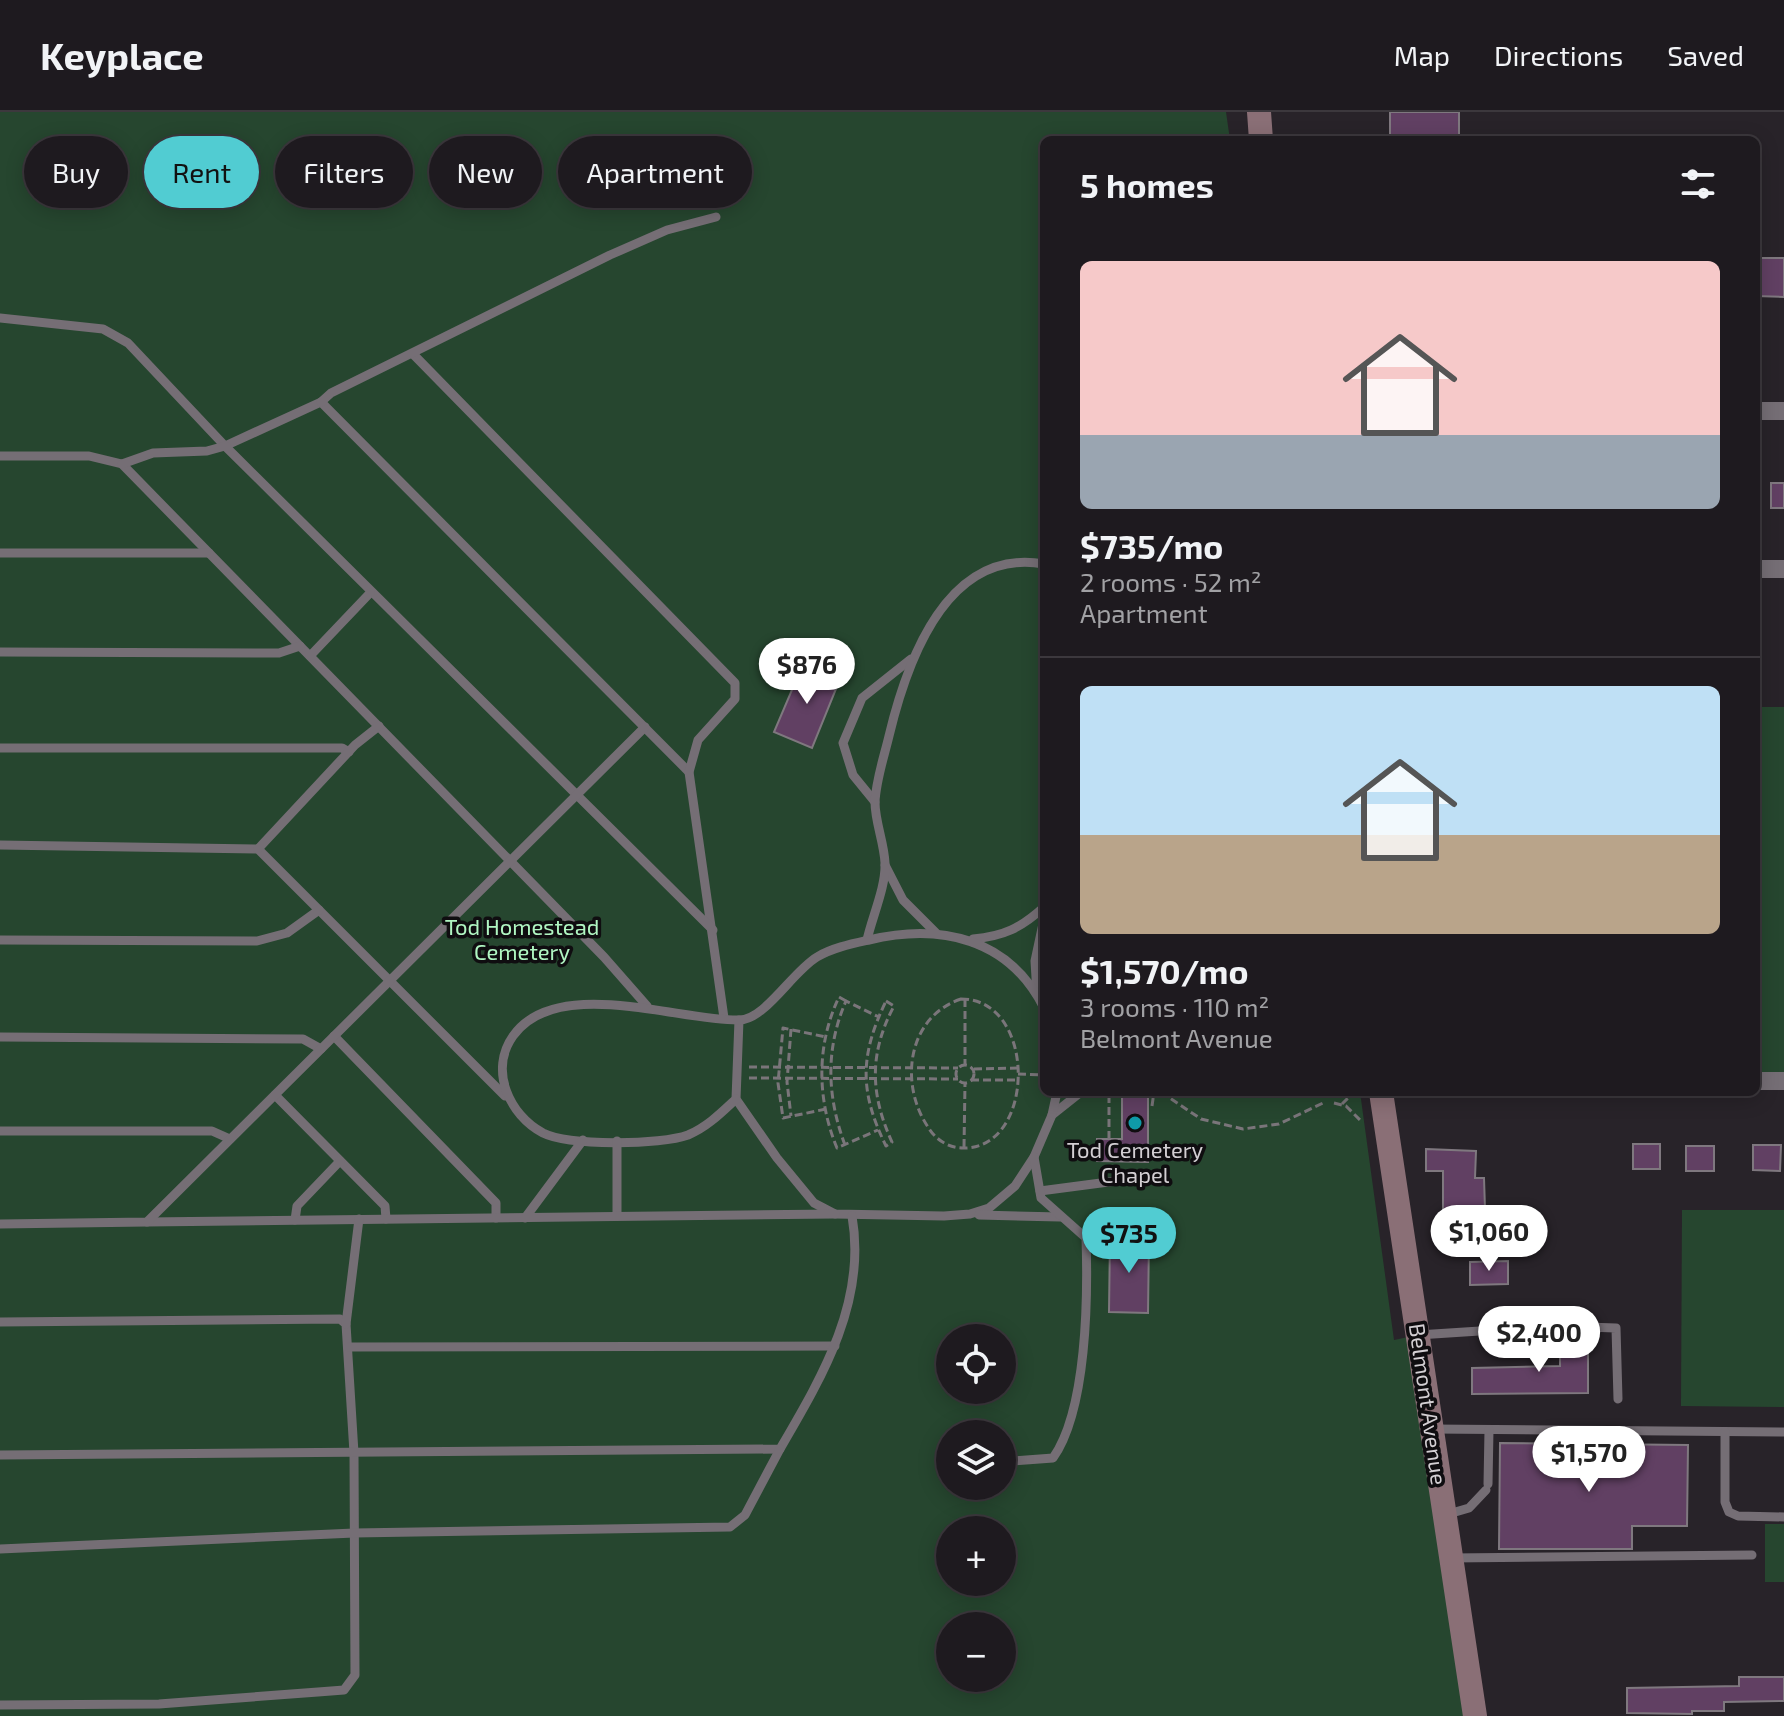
<!DOCTYPE html>
<meta charset="utf-8">
<style>
:root{--surface:#1e1a1f;--page:#262328;--text:#f1f3f6;--muted:#a1a1a4;--line:#3c383d;--accent:#51ccd2}
body{margin:0;font-family:"Exo 2",sans-serif;background:var(--page);color:var(--text);height:100vh;display:flex;flex-direction:column;font-size:30px;white-space:nowrap}
*{box-sizing:border-box;margin:0}
p{font-size:26px;color:var(--muted)}
.icon{flex:none;width:44px;height:44px;fill:none;stroke:currentColor;stroke-width:2;stroke-linecap:round;stroke-linejoin:round}
.map{position:relative;flex:1;overflow:hidden}
.panel{position:absolute;left:1040px;top:24px;width:720px;height:960px;display:flex;flex-direction:column;background:var(--surface);border-radius:12px;box-shadow:0 4px 20px #0003,0 0 0 2px var(--line)}
.panel>*{flex:none}
.guide{position:absolute;left:24px;top:24px;width:760px;height:72px;display:flex;gap:16px}
.tools{position:absolute;left:936px;top:1212px;display:grid;gap:16px}
.tools a{display:grid;place-items:center;width:80px;height:80px;border-radius:50%;background:var(--surface);box-shadow:0 4px 20px #0003,0 0 0 2px var(--line);font-size:40px}
.price{position:absolute;translate:-50% -68px;padding:0 18px;border-radius:28px;background:#fff;color:#222;font-size:26px;line-height:52px;filter:drop-shadow(0 2px 4px #0008)}
.price::after{content:'';position:absolute;left:50%;top:48px;width:24px;height:18px;margin-left:-12px;background:inherit;clip-path:polygon(0 0,100% 0,50% 100%)}
.price.on{background:var(--accent);color:#111}
ul{padding:0;list-style:none}
li{display:grid;align-content:center;gap:16px;height:424px;padding:0 40px}
li+li{border-top:2px solid var(--line)}
li span{display:grid;place-items:center;height:248px;border-radius:12px;color:#555}
li>.icon{margin-inline-start:auto}
span .icon{width:144px;height:144px;fill:#fffc;stroke-width:1}
li b{font-size:34px}
h2{display:flex;justify-content:space-between;align-items:center;height:96px;padding:0 40px;font-size:34px}
.pill{padding:0 28px;border-radius:36px;background:var(--surface);box-shadow:0 4px 20px #0003,0 0 0 2px var(--line);font-size:28px;line-height:72px}
.pill.on{background:var(--accent);color:#111}
header{display:flex;align-items:center;gap:48px;box-sizing:border-box;height:112px;padding:0 40px;background:var(--surface);border-bottom:2px solid var(--line)}
header strong{font-size:38px}
nav{display:flex;gap:44px;margin-inline-start:auto;font-size:28px}
.map>svg:first-child{display:block}
.green{fill:#26462f;fill-rule:evenodd}
.building{fill:#614063;stroke:#7f787f;stroke-width:2}
.lines{fill:none;stroke-linecap:round;stroke-linejoin:round}
.path{stroke:#7a757a;stroke-width:3;stroke-dasharray:8 4;stroke-linecap:butt}
.lane{stroke:#756e75;stroke-width:9}
.street{stroke:#756e75;stroke-width:18}
.secondary{stroke:#8a6f76;stroke-width:24}
.culture-dot{fill:#0f9aa8;stroke:#0f0d10;stroke-width:3}
.labels{text-anchor:middle;dominant-baseline:central;stroke-width:7;stroke-linejoin:round;paint-order:stroke}
.park-label{font-size:22px;fill:#b0f6c2;stroke:#0f0d10}
.poi-label{font-size:22px;fill:#d3cfd3;stroke:#0f0d10}
.street-label{font-size:22px;fill:#d3cfd3;stroke:#0f0d10}
</style>
<header>
<strong>Keyplace</strong>
<nav><a>Map</a><a>Directions</a><a>Saved</a></nav>
</header>
<div class="map">
<svg width="1784" height="1604" viewBox="0 0 1784 1604">
<rect width="100%" height="100%" fill="#282329"/>
<g class="green">
<path d="M0,0H1226L1230,28H1044V980H1360L1394,1228L1418,1223L1475,1604H0ZM950,1226H1002V1278H950ZM950,1322H1002V1374H950ZM950,1418H1002V1470H950ZM950,1514H1002V1566H950Z"/>
<rect x="1756" y="595" width="28" height="374"/>
<path d="M1682,1098H1784V1295L1681,1294Z"/>
<rect x="1765" y="1412" width="19" height="58"/>
</g>
<g class="building">
<rect x="1390" y="0" width="69" height="28"/>
<path d="M1756,146H1784V185L1756,184Z"/>
<rect x="1771" y="371" width="13" height="25"/>
<path d="M803,552L840,567L812,636L774,620Z"/>
<path d="M1122,980H1148V1050L1097,1049V1027H1122Z"/>
<rect x="1633" y="1032" width="27" height="25"/>
<path d="M1753,1033H1781L1780,1059L1753,1058Z"/>
<rect x="1686" y="1034" width="28" height="25"/>
<path d="M1426,1037L1476,1039L1475,1066H1484L1485,1097L1443,1098V1059H1426Z"/>
<path d="M1110,1125L1149,1126L1148,1201L1109,1200Z"/>
<path d="M1508,1149V1172L1470,1173V1150Z"/>
<path d="M1588,1225V1281L1472,1282V1256L1560,1254V1226Z"/>
<path d="M1500,1331L1688,1333L1687,1414H1632V1437H1499Z"/>
<path d="M1739,1565H1784V1589L1724,1590V1599H1692V1602L1627,1601V1576L1739,1574Z"/>
</g>
<g class="lines">
<g class="path">
<path d="M961,887C1038,887 1036,1038 963,1036C948,1036 935,1027 928,1015C899,972 907,905 961,887Z"/>
<path d="M965,887V953"/>
<path d="M846,889L839,885C816,933 817,988 837,1036L878,1018"/>
<path d="M886,889L894,894C869,941 870,982 892,1030L886,1034C859,979 860,943 886,889Z"/>
<path d="M791,917L787,970L791,1004"/>
<circle cx="965" cy="962" r="9"/>
<path d="M749,955L958,956"/>
<path d="M974,957L1018,956"/>
<path d="M1018,962L1044,963"/>
<path d="M749,966L958,967"/>
<path d="M971,968H1018"/>
<path d="M1161,980L1201,1007L1243,1017L1279,1012L1323,991"/>
<path d="M1334,991L1346,994L1360,1008"/>
<path d="M1342,992L1348,986"/>
<path d="M1152,994L1154,980"/>
<path d="M826,997L783,1006L778,971L783,916L826,925"/>
<path d="M1109,1027V980"/>
<path d="M845,1033C827,985 825,937 846,889L879,905"/>
<path d="M964,1035L965,971"/>
</g>
<g class="lane">
<path d="M0,206L103,217L128,231L225,334L321,290L689,660"/>
<path d="M413,242L735,571V587L698,628L689,660L724,906"/>
<path d="M321,290L331,281L610,143L667,118L716,105"/>
<path d="M0,344H89L122,352L604,845L647,894"/>
<path d="M122,352L153,341L207,339L225,334L713,818"/>
<path d="M0,441H209"/>
<path d="M0,540L279,541L300,534"/>
<path d="M310,544L370,481"/>
<path d="M0,636H342L349,640"/>
<path d="M875,690L853,663L843,631L862,586L911,547"/>
<path d="M0,733L258,737L505,984"/>
<path d="M258,737L355,633L379,614"/>
<path d="M885,753L903,788L936,821"/>
<path d="M973,827C1004,824 1021,816 1044,795"/>
<path d="M0,828L257,829L287,821L319,798"/>
<path d="M867,828C872,805 886,775 885,751C884,730 875,710 875,690C876,668 884,645 889,624C907,549 947,435 1044,452"/>
<path d="M1037,882L1035,849L1044,807"/>
<path d="M739,908L736,987L777,1046L814,1091L835,1102L944,1104L970,1102L989,1096L1015,1074L1034,1045L1052,1003L1081,980"/>
<path d="M334,924L496,1091V1106"/>
<path d="M0,925L303,927L321,937"/>
<path d="M275,983L385,1094L386,1107"/>
<path d="M736,987C721,1001 707,1015 688,1023C661,1033 569,1034 543,1021C509,1003 489,958 513,924C556,863 679,909 739,908C765,908 792,860 817,845C832,836 851,832 869,828C940,811 1009,826 1044,896"/>
<path d="M1052,1003L1057,980"/>
<path d="M0,1019H212L230,1027"/>
<path d="M617,1029V1104"/>
<path d="M1040,1079L1116,1069"/>
<path d="M979,1103L1060,1105"/>
<path d="M525,1106L583,1028"/>
<path d="M295,1108L297,1094L340,1049"/>
<path d="M147,1110L835,1102"/>
<path d="M0,1112L147,1110L645,615"/>
<path d="M0,1210L340,1207L346,1212L354,1341L355,1563L344,1578L318,1580L159,1592L0,1593"/>
<path d="M346,1212L359,1107"/>
<path d="M1418,1223L1556,1214L1616,1216L1618,1287"/>
<path d="M348,1235L835,1234"/>
<path d="M1432,1317L1784,1320"/>
<path d="M1725,1320V1390L1729,1400L1738,1404L1784,1405"/>
<path d="M0,1343L780,1337C822,1265 867,1190 852,1104"/>
<path d="M1012,1349L1053,1346C1087,1298 1088,1185 1086,1126L1041,1086L1034,1045"/>
<path d="M1488,1372L1489,1318"/>
<path d="M1445,1403L1469,1396L1486,1378"/>
<path d="M0,1437L354,1421L730,1415L745,1403L780,1337"/>
<path d="M1451,1446L1752,1443"/>
</g>
<g class="street">
<path d="M1756,299H1784"/>
<path d="M1756,457H1784"/>
<path d="M1756,969H1784"/>
</g>
<g class="secondary">
<path d="M1259,0L1261,28"/>
<path d="M1381,980L1475,1604"/>
</g>
</g>
<circle class="culture-dot" cx="1135" cy="1011" r="8"/>
<g class="labels">
<g class="park-label">
<text x="522" y="814">Tod Homestead<tspan x="522" dy="25">Cemetery</tspan></text>
</g>
<g class="poi-label">
<text x="1135" y="1037">Tod Cemetery<tspan x="1135" dy="25">Chapel</tspan></text>
</g>
<g class="street-label">
<text transform="translate(1429 1292) rotate(82)">Belmont Avenue</text>
</g>
</g>
</svg>
<div class="tools">
<a><svg class="icon" aria-label="locate" viewBox="0 0 24 24"><circle cx="12" cy="12" r="6"/><path d="M12 2v4M12 18v4M2 12h4M18 12h4"/></svg></a>
<a><svg class="icon" aria-label="layers" viewBox="0 0 24 24"><path d="M12 4l9 5-9 5-9-5zM3 14l9 5 9-5"/></svg></a>
<a>+</a>
<a>−</a>
</div>
<b class="price" style="left:807px;top:594px">$876</b>
<b class="price" style="left:1489px;top:1161px">$1,060</b>
<b class="price on" style="left:1129px;top:1163px">$735</b>
<b class="price" style="left:1539px;top:1262px">$2,400</b>
<b class="price" style="left:1589px;top:1382px">$1,570</b>
<div class="guide">
<a class="pill">Buy</a>
<a class="pill on">Rent</a>
<a class="pill">Filters</a>
<a class="pill">New</a>
<a class="pill">Apartment</a>
</div>
<section class="panel">
<h2>5 homes<svg class="icon" aria-label="filters" viewBox="0 0 24 24"><path d="M4 7h16M4 17h16"/><circle cx="9" cy="7" r="2"/><circle cx="15" cy="17" r="2"/></svg></h2>
<ul>
<li><span style="background:linear-gradient(#f6c9c9 70%,#9aa5b1 0)"><svg class="icon" aria-label="home" viewBox="0 0 24 24"><path d="M3 11l9-7 9 7M6 9v11h12V9"/></svg></span><div><b>$735/mo</b><p>2 rooms · 52 m²</p><p>Apartment</p></div></li>
<li><span style="background:linear-gradient(#bfe0f5 60%,#b9a48a 0)"><svg class="icon" aria-label="home" viewBox="0 0 24 24"><path d="M3 11l9-7 9 7M6 9v11h12V9"/></svg></span><div><b>$1,570/mo</b><p>3 rooms · 110 m²</p><p>Belmont Avenue</p></div></li>
</ul>
</section>
</div>
